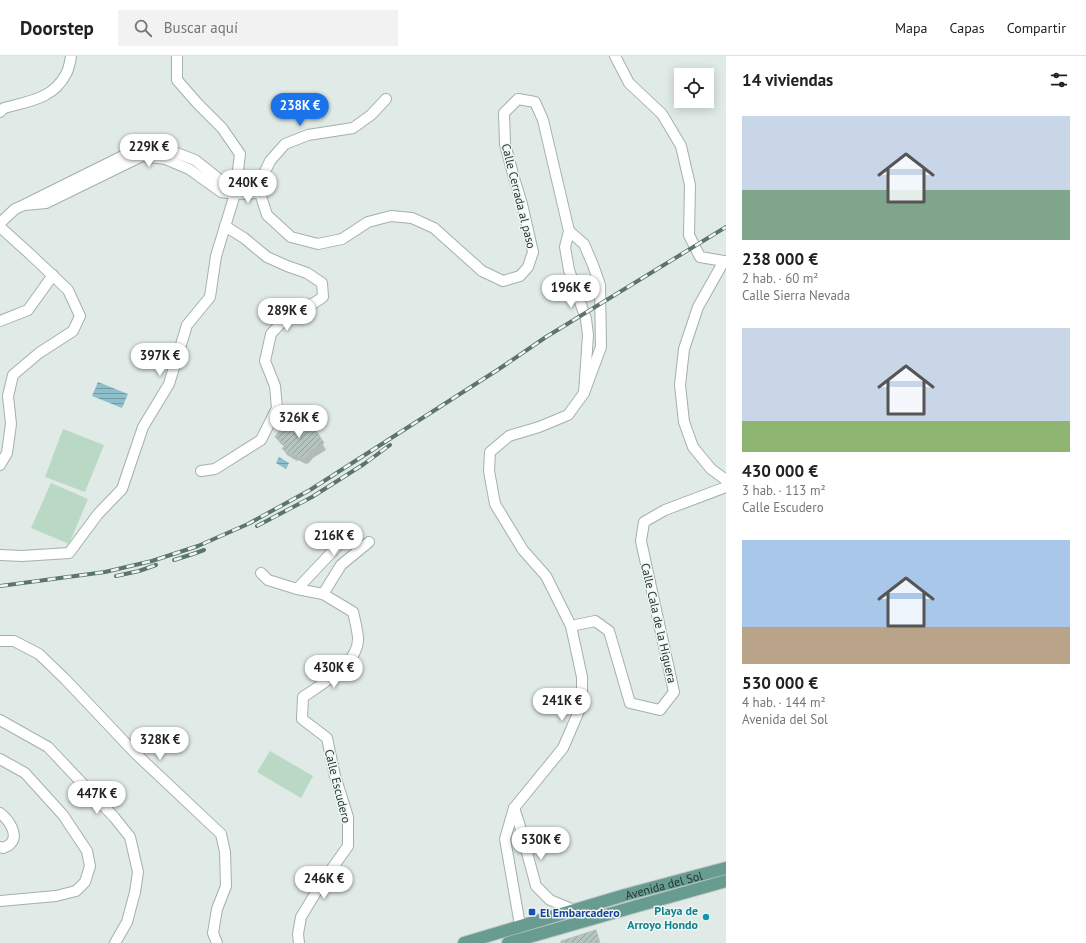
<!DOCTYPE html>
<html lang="es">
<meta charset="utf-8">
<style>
:root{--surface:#fff;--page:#f2f2f2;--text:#222;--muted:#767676;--line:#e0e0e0;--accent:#1a73e8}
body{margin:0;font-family:"PT Sans",sans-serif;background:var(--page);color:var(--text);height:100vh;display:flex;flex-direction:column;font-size:15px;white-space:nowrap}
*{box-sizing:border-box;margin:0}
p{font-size:13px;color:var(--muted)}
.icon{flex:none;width:22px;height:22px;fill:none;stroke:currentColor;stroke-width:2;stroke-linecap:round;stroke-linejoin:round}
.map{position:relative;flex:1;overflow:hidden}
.drawer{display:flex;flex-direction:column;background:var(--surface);width:360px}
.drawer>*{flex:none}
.buttons{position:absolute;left:674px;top:12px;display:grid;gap:8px}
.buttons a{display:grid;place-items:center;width:40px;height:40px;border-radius:0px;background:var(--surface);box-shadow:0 2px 10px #0003;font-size:20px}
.price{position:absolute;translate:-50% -34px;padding:0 9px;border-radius:14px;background:#fff;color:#222;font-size:13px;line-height:26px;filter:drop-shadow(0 1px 2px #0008)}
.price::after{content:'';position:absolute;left:50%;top:24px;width:12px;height:9px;margin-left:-6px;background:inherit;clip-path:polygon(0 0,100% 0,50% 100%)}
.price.selected{background:var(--accent);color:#fff}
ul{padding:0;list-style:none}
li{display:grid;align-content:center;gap:8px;height:212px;padding:0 16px}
li span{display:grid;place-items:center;height:124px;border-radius:0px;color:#555}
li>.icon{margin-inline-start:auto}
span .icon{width:72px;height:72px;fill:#fffc;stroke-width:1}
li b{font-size:17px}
h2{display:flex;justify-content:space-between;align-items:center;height:48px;padding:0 16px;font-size:17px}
header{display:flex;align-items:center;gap:24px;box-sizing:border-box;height:56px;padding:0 20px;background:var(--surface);border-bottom:1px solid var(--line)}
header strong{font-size:19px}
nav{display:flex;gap:22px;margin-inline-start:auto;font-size:14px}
.search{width:280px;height:36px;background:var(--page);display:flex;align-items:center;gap:10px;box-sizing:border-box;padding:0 14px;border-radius:0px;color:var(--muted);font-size:15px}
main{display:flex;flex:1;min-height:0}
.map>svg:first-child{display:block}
.pitch{fill:#bad9c4}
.water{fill:url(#water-rules)}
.shadow{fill:#0003}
.building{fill:url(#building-hatch);stroke:#b3c2bd}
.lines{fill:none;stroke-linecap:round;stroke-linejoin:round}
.street-casing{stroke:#a3b1ad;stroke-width:12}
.primary-casing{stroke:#c1c7c6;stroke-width:14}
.street{stroke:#fff;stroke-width:10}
.primary{stroke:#689c91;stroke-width:12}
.rail-casing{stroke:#5c746f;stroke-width:4}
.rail{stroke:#f0f6f3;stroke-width:2.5;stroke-dasharray:8;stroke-linecap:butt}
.transit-dot{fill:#1a4fb4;stroke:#f0f6f3;stroke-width:1.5}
.culture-dot{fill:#0f9aa8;stroke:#f0f6f3;stroke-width:1.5}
.labels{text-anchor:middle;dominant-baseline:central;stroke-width:3;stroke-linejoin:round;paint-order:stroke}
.street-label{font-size:12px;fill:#223833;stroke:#f0f6f3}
.culture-label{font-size:12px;font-weight:bold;fill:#0d838f;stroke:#f0f6f3;text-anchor:end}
.transit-label{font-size:12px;font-weight:bold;fill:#164399;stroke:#f0f6f3;text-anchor:start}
</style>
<header>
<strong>Doorstep</strong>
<div class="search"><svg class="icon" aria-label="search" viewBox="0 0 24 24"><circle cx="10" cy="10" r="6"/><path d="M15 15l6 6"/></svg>Buscar aquí</div>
<nav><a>Mapa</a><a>Capas</a><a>Compartir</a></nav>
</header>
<main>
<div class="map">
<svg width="726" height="887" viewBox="0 0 726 887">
<defs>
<pattern id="water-rules" width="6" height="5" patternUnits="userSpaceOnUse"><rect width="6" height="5" fill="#8cbecb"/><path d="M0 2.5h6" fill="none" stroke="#729ba5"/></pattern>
<pattern id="building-hatch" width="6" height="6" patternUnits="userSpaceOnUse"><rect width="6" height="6" fill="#b5c4bf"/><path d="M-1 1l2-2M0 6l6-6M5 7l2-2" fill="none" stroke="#93a09c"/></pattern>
</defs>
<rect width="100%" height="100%" fill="#e0eae6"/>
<g class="pitch">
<path d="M63,373L104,389L85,436L45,421Z"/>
<path d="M51,427L88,443L69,488L31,472Z"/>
<path d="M270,695L313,720L301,742L257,716Z"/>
</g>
<g class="water">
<path d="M98,326L128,338L122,352L92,340Z"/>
<path d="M279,401L289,407L286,413L276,407Z"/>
</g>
<path class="shadow" d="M280,368L297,373H305L312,369L326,394L313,402L309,407L306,408L298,404L297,405L287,399L283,393L285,391L280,387L276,381L282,373Z"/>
<g class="building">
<path d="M283,361L298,372L303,369L305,372L312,368L324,387L310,395L306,401L302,402L294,398V399L282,393L285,389L275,381L283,370L279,368Z"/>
<path d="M596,874L600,887H561V885Z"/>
</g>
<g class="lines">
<defs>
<g id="street">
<path d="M615,0L629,27L662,58L681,90L690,129L689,179L700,201L724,205"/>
<path d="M386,43L371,59L353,72L308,79L285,88L270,105L261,124L260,137L267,159L291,181L318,188L342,183L368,166L391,160L412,162L434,172L482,215L503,225L520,220L528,211L533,196L522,148L514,122L505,88L504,57L518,43L535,46L543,64L569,175L565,191L569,214L586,263L588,279L584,337"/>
<path d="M0,56L4,52C29,45 53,43 66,18C69,13 70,6 71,0"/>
<path d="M235,138L260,137"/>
<path d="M0,167L15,153L24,149L141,91L158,90L195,104L225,128L235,138L221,136L189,113L165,103L142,100L46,147L24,149"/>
<path d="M0,171L31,199L68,234L80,260L73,275L39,297L13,319L8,340L11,368L7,397L0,409"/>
<path d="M724,205L698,251L684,293L680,329L684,366L693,391L711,413L726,424"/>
<path d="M0,265L28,254L53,219"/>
<path d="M201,415L215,413L261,384L277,352L275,330L265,305L271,278L291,256L314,247L323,241L322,227L307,217L287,210L267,201L244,182L225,170"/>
<path d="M0,499L22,500L69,497L98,458L122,433L143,371L169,328L187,269L210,241L216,200L235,138L240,98L222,72L198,48L177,24V0"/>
<path d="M261,517L268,524L297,533L323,538L353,556C355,564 357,573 358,581C360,607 322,628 303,641L302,663L327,682L335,720L348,761V790L321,828L301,861L298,878L299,887"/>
<path d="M297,533L348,479"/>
<path d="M323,538L341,509L369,486"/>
<path d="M571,570L595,565L609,575L630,647L660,654L674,636L641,485L644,466L665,454L726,431"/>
<path d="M0,585H14L39,598L65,623L135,697L221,778L225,796L226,830L217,853L213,877L217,887"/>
<path d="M0,664L48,691L114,761L130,781L138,816L135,836L127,866L115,887"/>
<path d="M0,703L25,717L63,759L87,795L90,810L85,826L76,835L56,840L0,845"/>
<path d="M514,752L519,767L536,830L550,844L574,854"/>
<path d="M0,757C8,763 19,778 11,787C9,790 6,791 3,792L0,791"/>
<path d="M520,869L505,783L514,752L563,692L582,648V621L571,570L546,520L523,494L495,448L489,415L490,396L509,380L539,371L568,359L584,337L601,291L600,229L593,209L584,188L569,175"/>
</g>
<g id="primary">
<path id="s1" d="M464,887L625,839L726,812"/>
<path d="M508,887L630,852L726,825"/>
</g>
</defs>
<use href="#street" class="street-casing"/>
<use href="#primary" class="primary-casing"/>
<use href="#street" class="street"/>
<use href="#primary" class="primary"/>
<defs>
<g id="rail">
<path d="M257,470L312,441L364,408L390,389"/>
<path d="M174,504L193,498L204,494"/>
<path d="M116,520L139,515L156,509"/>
<path d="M0,530L105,516L152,505L198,490L248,468L310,434L499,313L546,281L726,171"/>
</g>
</defs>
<use href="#rail" class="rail-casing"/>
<use href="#rail" class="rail"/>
</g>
<rect class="transit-dot" x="528" y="852" width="8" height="8" rx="2"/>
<circle class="culture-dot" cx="706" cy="861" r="4"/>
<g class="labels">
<g class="street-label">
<text transform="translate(519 140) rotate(76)">Calle Cerrada al paso</text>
<text transform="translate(659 567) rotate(77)">Calle Cala de la Higuera</text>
<text transform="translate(338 730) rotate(76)">Calle Escudero</text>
<text stroke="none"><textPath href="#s1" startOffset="208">Avenida del Sol</textPath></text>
</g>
<g class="culture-label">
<text x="698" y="854">Playa de<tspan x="698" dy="14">Arroyo Hondo</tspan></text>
</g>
<g class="transit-label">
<text x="540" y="856">El Embarcadero</text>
</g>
</g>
</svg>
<div class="buttons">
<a><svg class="icon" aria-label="locate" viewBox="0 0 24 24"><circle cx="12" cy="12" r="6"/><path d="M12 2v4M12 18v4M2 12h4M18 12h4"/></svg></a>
</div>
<b class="price selected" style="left:300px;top:71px">238K €</b>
<b class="price" style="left:149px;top:112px">229K €</b>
<b class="price" style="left:248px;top:148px">240K €</b>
<b class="price" style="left:571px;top:253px">196K €</b>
<b class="price" style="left:287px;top:276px">289K €</b>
<b class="price" style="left:160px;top:321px">397K €</b>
<b class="price" style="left:299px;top:383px">326K €</b>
<b class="price" style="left:334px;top:501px">216K €</b>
<b class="price" style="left:334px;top:633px">430K €</b>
<b class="price" style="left:562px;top:666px">241K €</b>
<b class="price" style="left:160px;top:705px">328K €</b>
<b class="price" style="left:97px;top:759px">447K €</b>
<b class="price" style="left:541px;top:805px">530K €</b>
<b class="price" style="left:324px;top:844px">246K €</b>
</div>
<section class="drawer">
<h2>14 viviendas<svg class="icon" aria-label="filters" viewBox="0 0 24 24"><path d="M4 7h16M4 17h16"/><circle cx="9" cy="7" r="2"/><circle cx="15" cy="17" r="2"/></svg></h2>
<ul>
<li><span style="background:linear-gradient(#c9d6e8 60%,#7fa58c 0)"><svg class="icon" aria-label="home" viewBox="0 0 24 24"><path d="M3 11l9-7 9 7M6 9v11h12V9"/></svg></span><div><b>238 000 €</b><p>2 hab. · 60 m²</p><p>Calle Sierra Nevada</p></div></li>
<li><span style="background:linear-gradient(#c9d6e8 75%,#8fb573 0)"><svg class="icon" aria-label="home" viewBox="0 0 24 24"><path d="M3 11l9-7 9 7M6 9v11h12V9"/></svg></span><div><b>430 000 €</b><p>3 hab. · 113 m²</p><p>Calle Escudero</p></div></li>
<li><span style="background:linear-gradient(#a9c7e8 70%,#b9a48a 0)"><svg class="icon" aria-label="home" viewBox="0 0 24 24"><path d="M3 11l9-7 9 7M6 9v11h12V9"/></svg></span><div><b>530 000 €</b><p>4 hab. · 144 m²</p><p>Avenida del Sol</p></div></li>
</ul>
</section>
</main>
